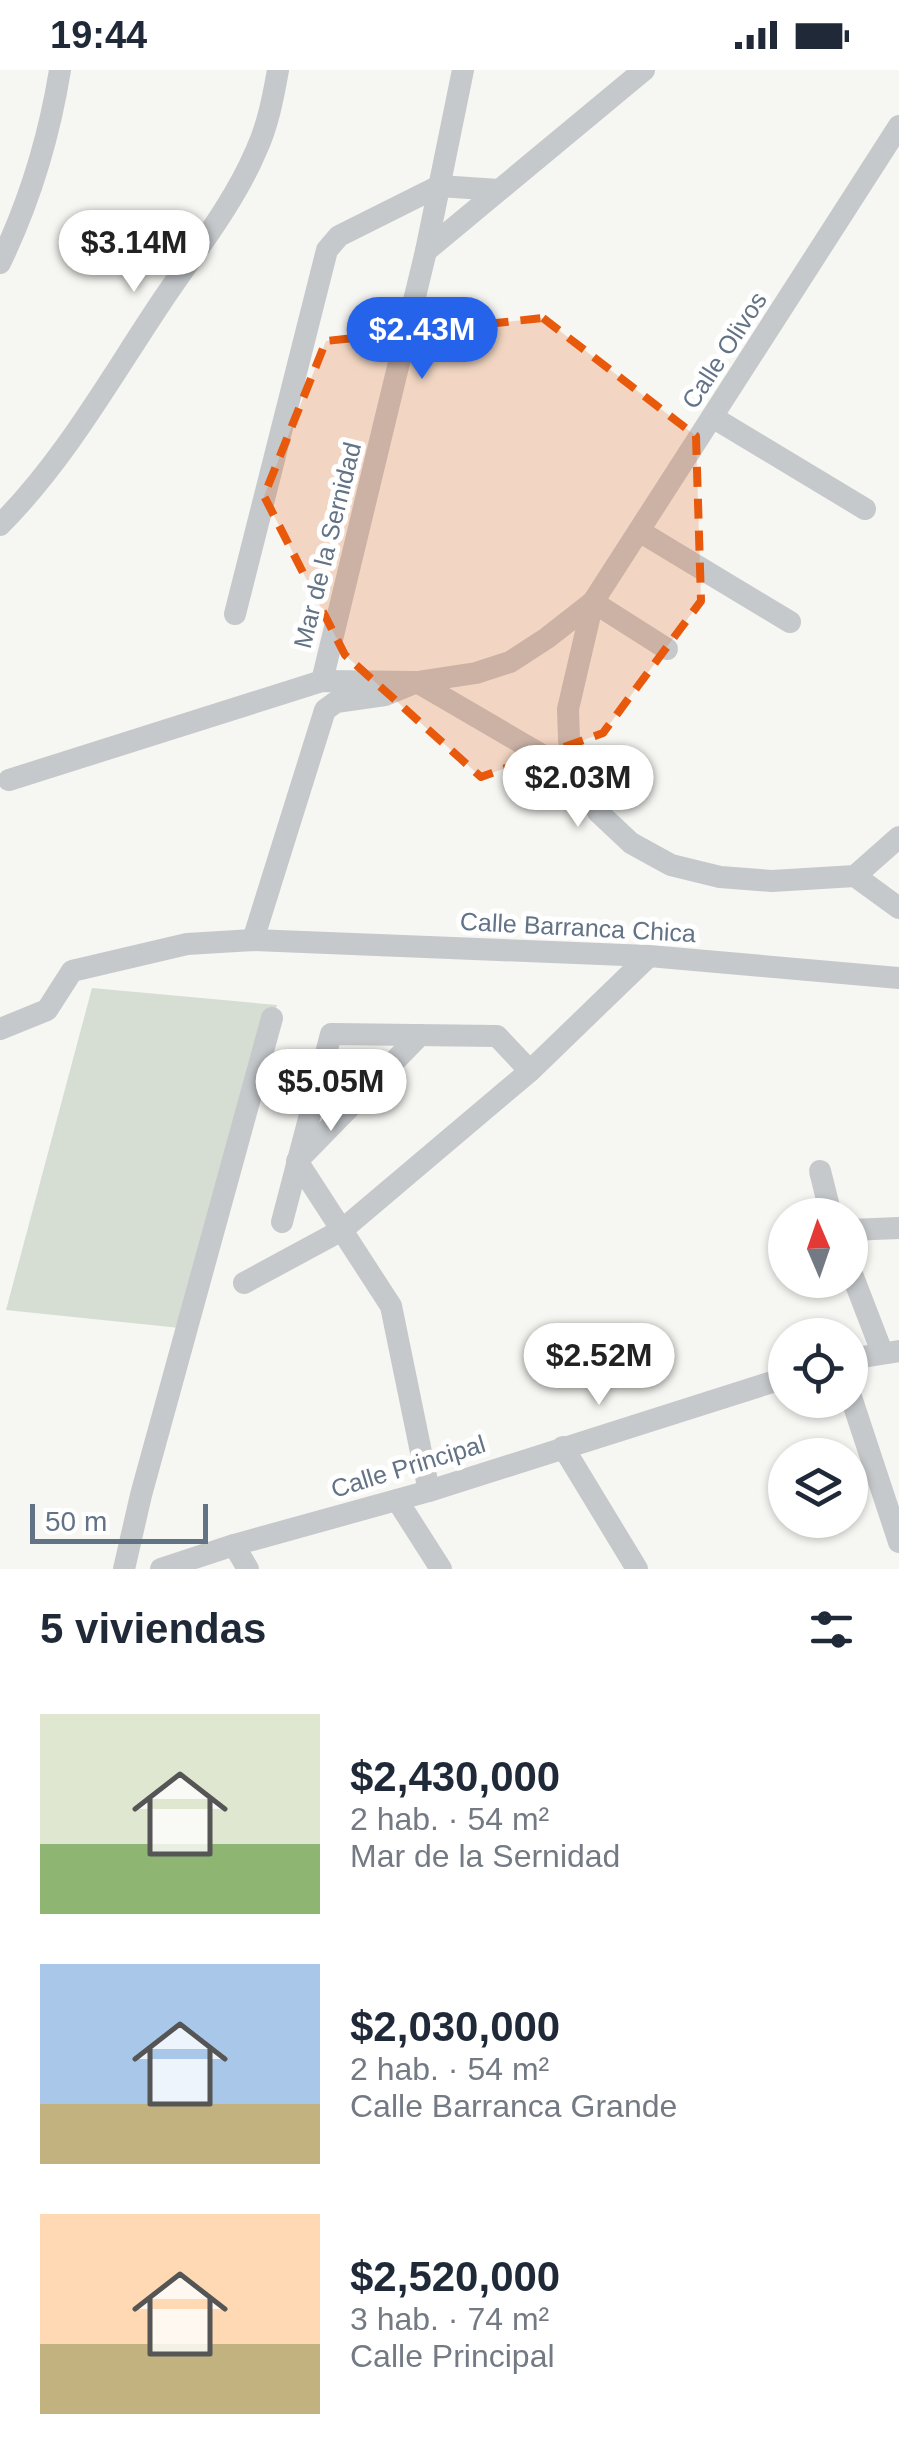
<!DOCTYPE html>
<html lang="es">
<meta charset="utf-8">
<style>
:root{--surface:#fff;--page:#f6f6f7;--text:#1f2937;--muted:#747a83;--accent:#2563eb}
body{margin:0;font-family:Arial,sans-serif;background:var(--page);color:var(--text);height:100vh;display:flex;flex-direction:column;font-size:38px;white-space:nowrap}
*{box-sizing:border-box;margin:0}
p{font-size:32px;color:var(--muted)}
.icon{flex:none;width:55px;height:55px;fill:none;stroke:currentColor;stroke-width:2;stroke-linecap:round;stroke-linejoin:round}
.map{position:relative;height:1499px;overflow:hidden}
.details{display:flex;flex-direction:column;background:var(--surface);flex:1}
.details>*{flex:none}
.needle{width:65px;rotate:358deg}
.controls{position:absolute;left:768px;top:1128px;display:grid;gap:20px}
.controls a{display:grid;place-items:center;width:100px;height:100px;border-radius:50%;background:var(--surface);box-shadow:0 2px 8px #0004;font-size:50px}
.scale{position:absolute;left:30px;bottom:25px;width:178px;box-sizing:border-box;padding-left:10px;border:5px solid #637386;border-top:0;font-size:28px;line-height:35px;white-space:nowrap;color:#637386;-webkit-text-stroke:8px #fff;paint-order:stroke}
.price{position:absolute;translate:-50% -85px;padding:0 22px;border-radius:35px;background:#fff;color:#222;font-size:32px;line-height:65px;filter:drop-shadow(0 2px 5px #0008)}
.price::after{content:'';position:absolute;left:50%;top:60px;width:30px;height:22px;margin-left:-15px;background:inherit;clip-path:polygon(0 0,100% 0,50% 100%)}
.price.active{background:var(--accent);color:#fff}
ul{padding:0;list-style:none}
li{display:flex;align-items:center;gap:30px;height:250px;padding:0 40px}
li span{display:grid;place-items:center;flex:none;width:280px;height:200px;border-radius:0px;color:#555}
li>.icon{margin-inline-start:auto}
span .icon{width:120px;height:120px;fill:#fffc;stroke-width:1}
li b{font-size:42px}
h2{display:flex;justify-content:space-between;align-items:center;height:120px;padding:0 40px;font-size:42px}
.status{display:flex;justify-content:space-between;align-items:center;height:70px;padding:0 50px;background:var(--surface);direction:ltr}
.status svg{height:28px;fill:currentColor}
.map>svg:first-child{display:block}
.park{fill:#d6ded3}
.lines{fill:none;stroke-linecap:round;stroke-linejoin:round}
.street{stroke:#c5c9cc;stroke-width:22}
.marked{fill:#e8590c;fill-opacity:0.2;stroke:#e8590c;stroke-width:8;stroke-dasharray:20 12;stroke-linejoin:round}
.labels{text-anchor:middle;dominant-baseline:central;stroke-width:10;stroke-linejoin:round;paint-order:stroke}
.street-label{font-size:25px;fill:#637386;stroke:#fff}
</style>
<div class="status"><b>19:44</b><svg viewBox="0 0 49 12"><path d="M0 12V9h3v3zM5 12V6h3v6zM10 12V3h3v9zM15 12V0h3v12zM26 1h20v11H26zM47 4h2v5h-2z"/></svg></div>
<div class="map">
<svg width="899" height="1499" viewBox="0 0 899 1499">
<rect width="100%" height="100%" fill="#f6f6f2"/>
<path class="park" d="M92,918L277,935L180,1258L6,1240Z"/>
<g class="lines">
<g class="street">
<path d="M426,181L644,0"/>
<path d="M0,193C30,131 49,68 60,0"/>
<path d="M714,348L865,439"/>
<path d="M0,455C65,390 111,307 162,231C194,183 233,135 256,81C268,55 273,28 278,0"/>
<path d="M639,461L790,552"/>
<path d="M593,532L667,579"/>
<path d="M235,544L327,180L339,166L439,116L499,120"/>
<path d="M322,611L426,181L463,0"/>
<path d="M578,706L569,670L568,639L593,532"/>
<path d="M9,710L322,611L417,612L578,706L598,742L631,773L671,795L720,807L772,811L855,806L899,838"/>
<path d="M855,806L899,767"/>
<path d="M253,870L325,640L336,632L385,625L417,612L476,603L510,592L547,568L593,532L899,56"/>
<path d="M0,959L47,940L72,901L187,874L253,870L649,886L899,908"/>
<path d="M420,965L297,1091L391,1236L429,1421"/>
<path d="M820,1101L831,1145"/>
<path d="M282,1152L331,964L497,966L530,1001"/>
<path d="M850,1160L899,1158"/>
<path d="M850,1199L882,1282"/>
<path d="M244,1213L342,1160L530,1001L649,886"/>
<path d="M850,1289L899,1281"/>
<path d="M850,1324L899,1472"/>
<path d="M563,1377L637,1499"/>
<path d="M397,1430L441,1499"/>
<path d="M234,1475L248,1499"/>
<path d="M124,1499L141,1425L272,948"/>
<path d="M161,1499L234,1475L429,1421L785,1308"/>
</g>
</g>
<path class="marked" d="M543,248L696,366L701,531L603,663L481,707L345,585L264,426L326,271Z"/>
<g class="labels">
<g class="street-label">
<text transform="translate(724 280) rotate(-57)">Calle Olivos</text>
<text transform="translate(327 475) rotate(-76)">Mar de la Sernidad</text>
<text transform="translate(578 857) rotate(3)">Calle Barranca Chica</text>
<text transform="translate(408 1396) rotate(-17)">Calle Principal</text>
</g>
</g>
</svg>
<div class="controls">
<a><svg class="needle" viewBox="-14 -14 28 28"><path d="M0-13l5 13h-10z" fill="#e53935"/><path d="M0 13l5-13h-10z" fill="#747a83"/></svg></a>
<a><svg class="icon" aria-label="locate" viewBox="0 0 24 24"><circle cx="12" cy="12" r="6"/><path d="M12 2v4M12 18v4M2 12h4M18 12h4"/></svg></a>
<a><svg class="icon" aria-label="layers" viewBox="0 0 24 24"><path d="M12 4l9 5-9 5-9-5zM3 14l9 5 9-5"/></svg></a>
</div>
<div class="scale">50 m</div>
<b class="price" style="left:134px;top:225px">$3.14M</b>
<b class="price active" style="left:422px;top:312px">$2.43M</b>
<b class="price" style="left:578px;top:760px">$2.03M</b>
<b class="price" style="left:331px;top:1064px">$5.05M</b>
<b class="price" style="left:599px;top:1338px">$2.52M</b>
</div>
<section class="details">
<h2>5 viviendas<svg class="icon" aria-label="filters" viewBox="0 0 24 24"><path d="M4 7h16M4 17h16"/><circle cx="9" cy="7" r="2"/><circle cx="15" cy="17" r="2"/></svg></h2>
<ul>
<li><span style="background:linear-gradient(#dfe7d0 65%,#8fb573 0)"><svg class="icon" aria-label="home" viewBox="0 0 24 24"><path d="M3 11l9-7 9 7M6 9v11h12V9"/></svg></span><div><b>$2,430,000</b><p>2 hab. · 54 m²</p><p>Mar de la Sernidad</p></div></li>
<li><span style="background:linear-gradient(#a9c7e8 70%,#c2b280 0)"><svg class="icon" aria-label="home" viewBox="0 0 24 24"><path d="M3 11l9-7 9 7M6 9v11h12V9"/></svg></span><div><b>$2,030,000</b><p>2 hab. · 54 m²</p><p>Calle Barranca Grande</p></div></li>
<li><span style="background:linear-gradient(#ffd9b3 65%,#c2b280 0)"><svg class="icon" aria-label="home" viewBox="0 0 24 24"><path d="M3 11l9-7 9 7M6 9v11h12V9"/></svg></span><div><b>$2,520,000</b><p>3 hab. · 74 m²</p><p>Calle Principal</p></div></li>
</ul>
</section>
